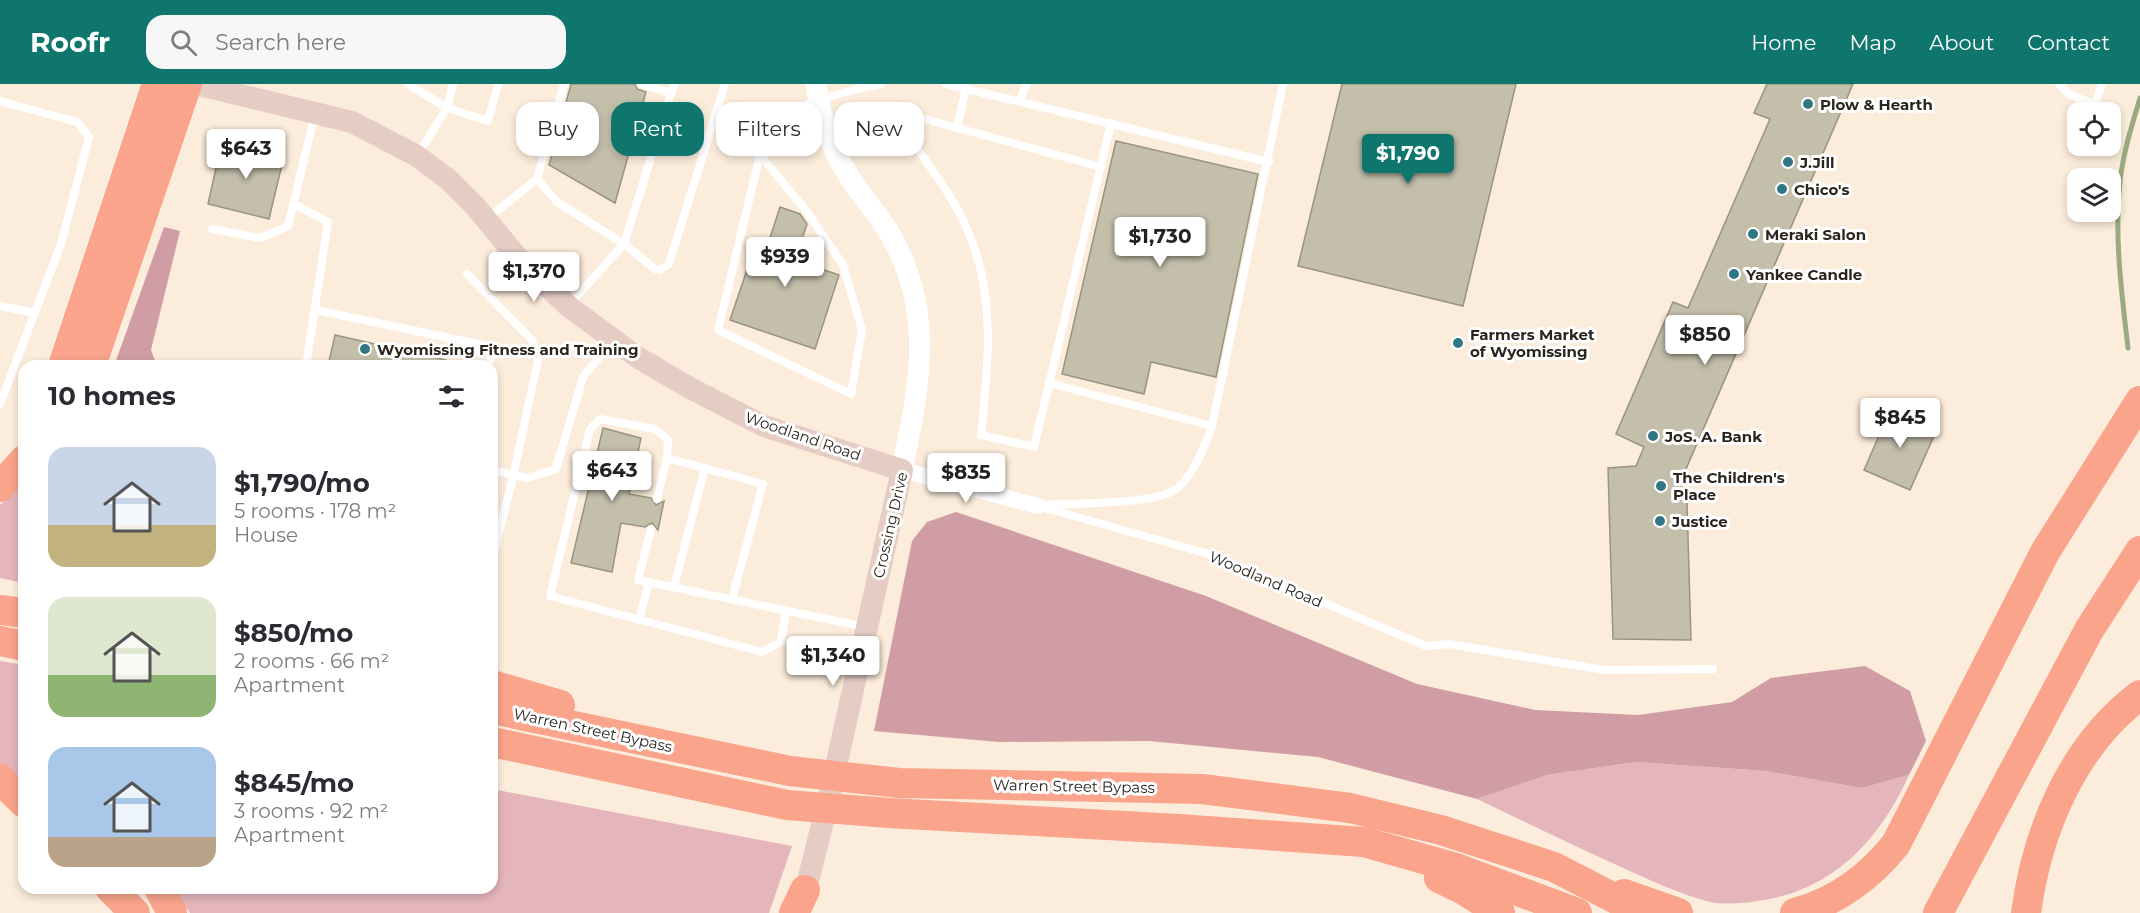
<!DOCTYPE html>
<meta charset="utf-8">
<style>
:root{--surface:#fff;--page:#f7f7f7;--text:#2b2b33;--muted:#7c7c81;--accent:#0f766e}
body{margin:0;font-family:Montserrat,sans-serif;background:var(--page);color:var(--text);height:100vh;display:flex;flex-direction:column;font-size:22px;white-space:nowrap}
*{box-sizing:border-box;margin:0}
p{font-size:20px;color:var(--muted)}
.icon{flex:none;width:33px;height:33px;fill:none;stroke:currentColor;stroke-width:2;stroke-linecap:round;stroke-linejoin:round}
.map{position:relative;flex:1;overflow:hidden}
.panel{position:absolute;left:18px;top:276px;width:480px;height:534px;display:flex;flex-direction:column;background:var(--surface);border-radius:18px;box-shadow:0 3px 9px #0003}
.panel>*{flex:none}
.guide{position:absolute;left:516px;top:18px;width:570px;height:54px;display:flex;gap:12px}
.buttons{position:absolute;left:2067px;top:18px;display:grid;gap:12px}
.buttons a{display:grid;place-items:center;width:54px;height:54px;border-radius:12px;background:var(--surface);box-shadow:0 3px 9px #0003;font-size:30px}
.price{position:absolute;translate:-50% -51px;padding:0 14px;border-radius:6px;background:#fff;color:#222;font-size:20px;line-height:39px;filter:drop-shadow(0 2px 3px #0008)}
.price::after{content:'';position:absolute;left:50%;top:36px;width:18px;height:14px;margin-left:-9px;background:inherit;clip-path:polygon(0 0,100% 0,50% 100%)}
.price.selected{background:var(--accent);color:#fff}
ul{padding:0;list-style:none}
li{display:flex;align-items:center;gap:18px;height:150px;padding:0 30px}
li span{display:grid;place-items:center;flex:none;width:168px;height:120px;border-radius:18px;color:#555}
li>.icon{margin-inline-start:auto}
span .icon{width:72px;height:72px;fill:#fffc;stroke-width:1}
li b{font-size:26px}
h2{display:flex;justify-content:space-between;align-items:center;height:72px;padding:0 30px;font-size:26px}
.tag{padding:0 21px;border-radius:18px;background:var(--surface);box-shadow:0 3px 9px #0003;font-size:21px;line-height:54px}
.tag.selected{background:var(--accent);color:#fff}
header{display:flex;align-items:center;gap:36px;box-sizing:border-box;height:84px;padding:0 30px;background:var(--accent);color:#fff}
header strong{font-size:28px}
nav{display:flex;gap:33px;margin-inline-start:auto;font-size:21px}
.search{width:420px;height:54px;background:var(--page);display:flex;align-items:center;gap:15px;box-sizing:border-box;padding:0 21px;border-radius:18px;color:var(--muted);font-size:22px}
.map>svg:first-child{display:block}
.green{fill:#e5b5bc}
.forest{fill:#d09da5}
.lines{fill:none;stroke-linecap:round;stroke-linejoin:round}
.stream{stroke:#9aab81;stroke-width:5}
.building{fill:#c4bfab;stroke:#999481;stroke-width:1.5}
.service{stroke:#fff;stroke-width:8}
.minor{stroke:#fff;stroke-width:16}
.tertiary{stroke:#fff;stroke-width:21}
.secondary{stroke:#e5cdc5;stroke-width:22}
.motorway{stroke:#f9a48b;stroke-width:30}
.poi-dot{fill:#317685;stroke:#fff;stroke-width:2}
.labels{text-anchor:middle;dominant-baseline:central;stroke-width:6;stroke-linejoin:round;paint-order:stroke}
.poi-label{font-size:15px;font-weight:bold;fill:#2a241e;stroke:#fff;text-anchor:start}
.street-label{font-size:15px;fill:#2a241e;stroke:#fff}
</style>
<header>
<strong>Roofr</strong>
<div class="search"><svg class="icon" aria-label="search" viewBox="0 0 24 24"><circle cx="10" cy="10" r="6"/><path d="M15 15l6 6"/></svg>Search here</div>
<nav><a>Home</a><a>Map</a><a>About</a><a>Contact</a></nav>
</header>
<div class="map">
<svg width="2140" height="829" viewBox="0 0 2140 829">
<rect width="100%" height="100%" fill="#fcecdb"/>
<g class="green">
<path d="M24,398V499L0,494V421Z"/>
<path d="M0,577L24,581V706L0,683Z"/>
<path d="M1636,678L1766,687L1862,704L1909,691C1881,754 1834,805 1764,816C1748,819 1727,821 1710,818C1679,810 1650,796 1621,783C1572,761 1525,738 1477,715L1547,691Z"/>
<path d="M492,705L792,762L769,829H190L179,813L176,804H492Z"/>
</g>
<g class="forest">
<path d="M164,143L180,147L151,266L157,282H114Z"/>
<path d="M956,428L1206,512L1417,600L1535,626L1638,631L1732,618L1771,594L1865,582L1910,607L1926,657L1909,691L1862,704L1766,687L1636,678L1547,691L1477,715L1318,673L1149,657L999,658L874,647L912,457L927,438Z"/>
</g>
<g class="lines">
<path class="stream" d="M2128,264C2122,212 2115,160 2119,108C2121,76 2131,44 2140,14"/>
</g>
<g class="building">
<path d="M571,0H635L637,5L646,8L615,119L549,81Z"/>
<path d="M1342,0H1516L1463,222L1298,182Z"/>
<path d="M1767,0H1853L1686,385L1691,556L1613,555L1608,384L1636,382L1644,363L1616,350L1673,218L1688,224L1770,35L1754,29Z"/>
<path d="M222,57L284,72L269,135L208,120Z"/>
<path d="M1116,57L1258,90L1216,293L1151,278L1144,310L1062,290Z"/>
<path d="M780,123L800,130L807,140L795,176L839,191L815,265L730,236L752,171L765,169Z"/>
<path d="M335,251L446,276L445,282H328Z"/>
<path d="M1891,324L1937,345L1910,406L1864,386Z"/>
<path d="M603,344L641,354L629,410L651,414L656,421L664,417L658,446L652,439L645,443L621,439L612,488L571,479Z"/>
</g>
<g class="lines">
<g class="service">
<path d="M408,0L447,24L488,37L498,0"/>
<path d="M564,0L537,95L557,118L624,160L655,185L660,186L669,180L725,0"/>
<path d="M641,0L671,9"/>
<path d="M946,0L1269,78"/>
<path d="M2059,0L2069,10L2095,21"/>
<path d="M1020,16L1026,0"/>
<path d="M0,17L77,38L89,53L61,160L0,320"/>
<path d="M2092,28L2102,0"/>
<path d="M957,44L966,4"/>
<path d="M2077,68L2080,62"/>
<path d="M760,71L808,129L843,181L862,246L851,310L718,246L760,71C765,57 770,40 783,31C803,19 857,4 881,0"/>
<path d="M417,72L447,24L453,0"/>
<path d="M1101,83L917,33L901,39C923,77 954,110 970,152C996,215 988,285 981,351L1034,363L1111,39"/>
<path d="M294,120L328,138L306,282"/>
<path d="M488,134L537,95"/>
<path d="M212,145L260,154L288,142L315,30"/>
<path d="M467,190L532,256L538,276L513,393L492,476"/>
<path d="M0,222L35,229"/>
<path d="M568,222L624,160L674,0"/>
<path d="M316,226L487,262L491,273L489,282"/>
<path d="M1049,299L1212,342L1283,0"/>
<path d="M667,374L668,356L655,345L600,335L590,345L550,512L762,568L781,558L786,526"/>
<path d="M492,386L527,394L556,385L583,293L613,257"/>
<path d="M657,415L667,374L763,400L732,515"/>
<path d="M1045,421C1074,419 1148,420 1171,408C1191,399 1205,361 1212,342"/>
<path d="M1038,422L1212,471L1426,562L1449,560L1604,586L1713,585"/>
<path d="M651,445L638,496L866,543"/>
<path d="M674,503L705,384"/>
<path d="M639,536L649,498"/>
</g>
<path class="minor" d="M902,386L1038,422"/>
<path class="tertiary" d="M816,0C820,33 832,66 850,94C862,113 878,130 890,150C936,230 919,302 902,386"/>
<path class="secondary" d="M195,0L352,38L417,72L449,96L475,122L518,174L568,222L637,273L690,304L764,342L902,386L831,705L802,821"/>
<g class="motorway">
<path d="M63,282L157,0"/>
<path d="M91,282L187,0"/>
<path d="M0,403L24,376"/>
<path d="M0,526L24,529"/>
<path d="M0,557L24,562"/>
<path d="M492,601L560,621"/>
<path d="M492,625L790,687L899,699L1202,705L1350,724L1441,746L1554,783L1643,829"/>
<path d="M492,658L787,721L889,729L1179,745L1364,758L1459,785L1577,829"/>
<path d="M0,695L24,719"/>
<path d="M1439,794L1464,806L1500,829"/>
<path d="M110,804L135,829"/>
<path d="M159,804L172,829"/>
<path d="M1624,810L1678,829"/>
<path d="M794,829L805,806"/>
<path d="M1795,829C1835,818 1870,793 1896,760L2045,468L2140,317"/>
<path d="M1938,829L2089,546L2140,467"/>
<path d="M2026,829C2037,747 2072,662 2140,611"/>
</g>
</g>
<g class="poi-dot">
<circle cx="1808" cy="20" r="6"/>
<circle cx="1788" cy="78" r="6"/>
<circle cx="1782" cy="105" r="6"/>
<circle cx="1753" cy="150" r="6"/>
<circle cx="1734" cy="190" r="6"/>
<circle cx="1458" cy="259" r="6"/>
<circle cx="365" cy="265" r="6"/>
<circle cx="1653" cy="352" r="6"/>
<circle cx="1661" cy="402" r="6"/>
<circle cx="1660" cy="437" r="6"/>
</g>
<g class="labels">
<g class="poi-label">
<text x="1820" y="20">Plow &amp; Hearth</text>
<text x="1800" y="78">J.Jill</text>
<text x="1794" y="105">Chico's</text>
<text x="1765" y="150">Meraki Salon</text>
<text x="1746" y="190">Yankee Candle</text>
<text x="1470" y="250">Farmers Market<tspan x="1470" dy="17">of Wyomissing</tspan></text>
<text x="377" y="265">Wyomissing Fitness and Training</text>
<text x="1665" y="352">JoS. A. Bank</text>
<text x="1673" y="393">The Children's<tspan x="1673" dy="17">Place</tspan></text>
<text x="1672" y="437">Justice</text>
</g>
<g class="street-label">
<text transform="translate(803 352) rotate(19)">Woodland Road</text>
<text transform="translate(890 441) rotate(-77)">Crossing Drive</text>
<text transform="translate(1266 495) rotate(23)">Woodland Road</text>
<text transform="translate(593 646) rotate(12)">Warren Street Bypass</text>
<text transform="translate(1074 702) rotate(1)">Warren Street Bypass</text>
</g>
</g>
</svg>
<div class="buttons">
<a><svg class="icon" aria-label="locate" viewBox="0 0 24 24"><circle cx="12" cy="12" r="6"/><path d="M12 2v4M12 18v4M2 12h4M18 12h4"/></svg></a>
<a><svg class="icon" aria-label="layers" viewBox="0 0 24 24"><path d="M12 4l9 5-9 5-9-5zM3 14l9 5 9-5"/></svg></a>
</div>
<b class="price" style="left:246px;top:96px">$643</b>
<b class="price selected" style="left:1408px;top:101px">$1,790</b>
<b class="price" style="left:1160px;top:184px">$1,730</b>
<b class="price" style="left:785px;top:204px">$939</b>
<b class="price" style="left:534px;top:219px">$1,370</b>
<b class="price" style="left:1705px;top:282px">$850</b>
<b class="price" style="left:1900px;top:365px">$845</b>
<b class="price" style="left:612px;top:418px">$643</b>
<b class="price" style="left:966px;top:420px">$835</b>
<b class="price" style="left:833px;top:603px">$1,340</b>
<div class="guide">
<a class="tag">Buy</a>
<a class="tag selected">Rent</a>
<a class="tag">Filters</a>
<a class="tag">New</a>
</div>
<section class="panel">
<h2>10 homes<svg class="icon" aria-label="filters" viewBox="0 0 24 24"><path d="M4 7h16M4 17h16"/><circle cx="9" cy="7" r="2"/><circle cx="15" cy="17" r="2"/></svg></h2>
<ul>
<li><span style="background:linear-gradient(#c9d6e8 65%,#c2b280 0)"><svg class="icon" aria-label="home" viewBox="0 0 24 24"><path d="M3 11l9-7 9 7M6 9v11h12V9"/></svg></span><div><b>$1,790/mo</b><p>5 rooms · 178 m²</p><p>House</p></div></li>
<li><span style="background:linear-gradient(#dfe7d0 65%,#8fb573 0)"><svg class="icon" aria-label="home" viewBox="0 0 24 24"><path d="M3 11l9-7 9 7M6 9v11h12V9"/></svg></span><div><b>$850/mo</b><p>2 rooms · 66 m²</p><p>Apartment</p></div></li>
<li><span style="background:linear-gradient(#a9c7e8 75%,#b9a48a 0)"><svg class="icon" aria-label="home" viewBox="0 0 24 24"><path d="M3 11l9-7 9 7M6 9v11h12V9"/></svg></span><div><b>$845/mo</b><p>3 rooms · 92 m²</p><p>Apartment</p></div></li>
</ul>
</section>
</div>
